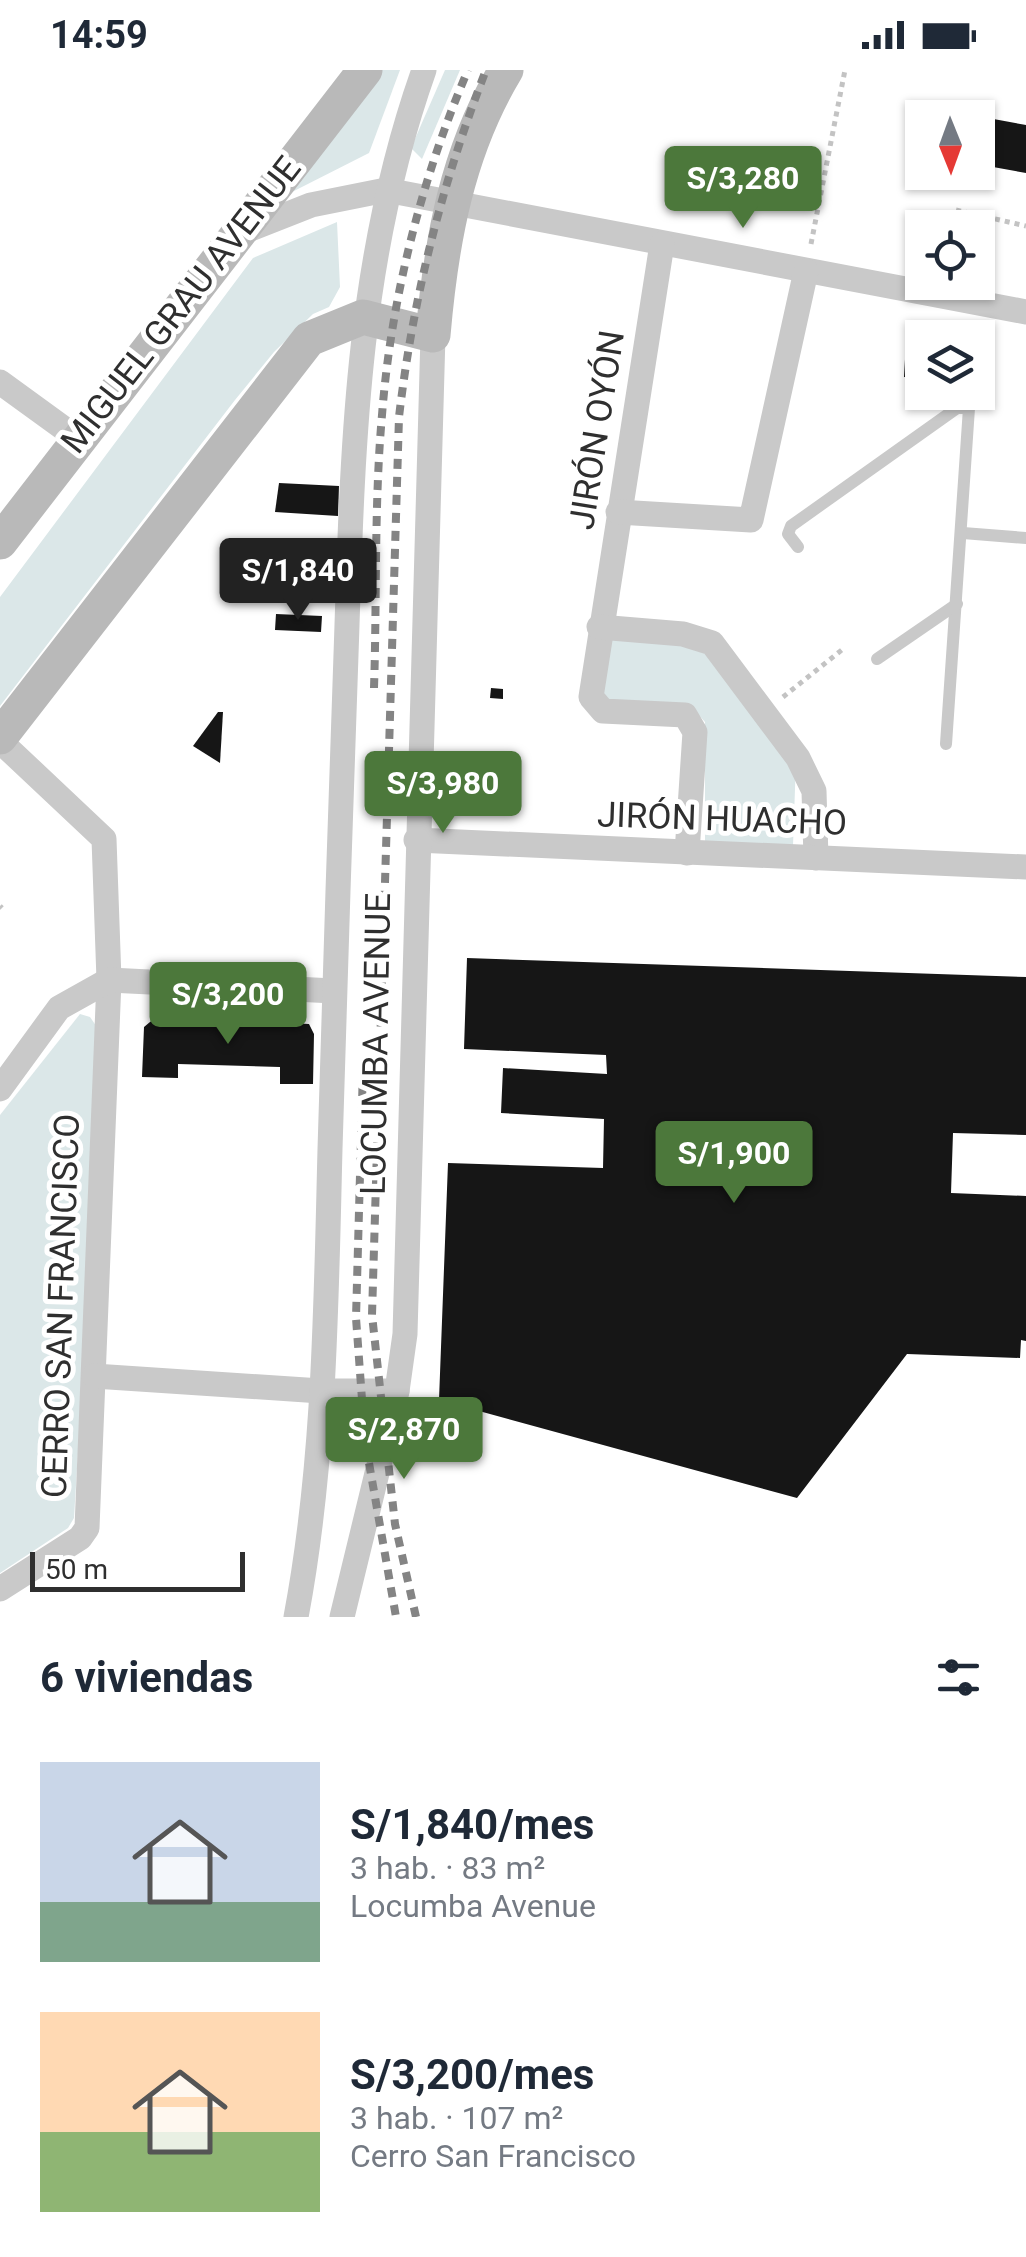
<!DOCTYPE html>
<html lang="es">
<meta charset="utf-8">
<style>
:root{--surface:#fff;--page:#f6f6f7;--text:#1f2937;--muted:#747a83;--accent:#4c783b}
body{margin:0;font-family:Roboto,sans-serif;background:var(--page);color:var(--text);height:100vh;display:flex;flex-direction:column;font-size:38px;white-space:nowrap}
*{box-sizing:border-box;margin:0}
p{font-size:32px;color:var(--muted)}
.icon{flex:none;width:55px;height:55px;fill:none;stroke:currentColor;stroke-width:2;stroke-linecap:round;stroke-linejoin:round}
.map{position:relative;height:1547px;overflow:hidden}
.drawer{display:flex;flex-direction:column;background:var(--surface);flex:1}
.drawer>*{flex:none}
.needle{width:65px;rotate:179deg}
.fabs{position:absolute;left:905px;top:30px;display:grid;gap:20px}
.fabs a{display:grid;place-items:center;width:90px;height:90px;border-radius:0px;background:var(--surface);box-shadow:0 2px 8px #0004;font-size:50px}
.scale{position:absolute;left:30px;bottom:25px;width:215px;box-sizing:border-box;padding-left:10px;border:5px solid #2f2f2f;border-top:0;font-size:28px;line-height:35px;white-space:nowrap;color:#2f2f2f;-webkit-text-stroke:8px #fff;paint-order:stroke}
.price{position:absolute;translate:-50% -85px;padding:0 22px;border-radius:10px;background:var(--accent);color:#fff;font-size:32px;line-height:65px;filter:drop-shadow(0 2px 5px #0008)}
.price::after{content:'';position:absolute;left:50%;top:60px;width:30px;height:22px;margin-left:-15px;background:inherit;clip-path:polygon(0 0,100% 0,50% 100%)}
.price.selected{background:#222;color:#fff}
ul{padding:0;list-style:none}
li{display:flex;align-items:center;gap:30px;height:250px;padding:0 40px}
li span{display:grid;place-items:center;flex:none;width:280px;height:200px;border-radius:0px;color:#555}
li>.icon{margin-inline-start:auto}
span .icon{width:120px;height:120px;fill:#fffc;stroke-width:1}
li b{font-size:42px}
h2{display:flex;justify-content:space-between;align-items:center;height:120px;padding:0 40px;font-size:42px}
.status{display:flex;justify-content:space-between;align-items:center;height:70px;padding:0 50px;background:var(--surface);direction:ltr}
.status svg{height:28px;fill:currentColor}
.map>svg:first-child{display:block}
.green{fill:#dbe7e8}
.building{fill:#161616}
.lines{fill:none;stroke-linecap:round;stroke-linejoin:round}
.path{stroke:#c3c3c3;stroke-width:5;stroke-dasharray:5 5;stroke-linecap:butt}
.service{stroke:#c9c9c9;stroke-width:12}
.minor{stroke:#c9c9c9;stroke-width:25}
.secondary{stroke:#b9b9b9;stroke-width:35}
.rail{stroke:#848484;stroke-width:8;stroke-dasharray:10 8;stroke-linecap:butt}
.labels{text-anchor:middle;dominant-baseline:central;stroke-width:10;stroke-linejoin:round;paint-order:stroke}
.street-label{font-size:35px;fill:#2f2f2f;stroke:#fff}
</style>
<div class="status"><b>14:59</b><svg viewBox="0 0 49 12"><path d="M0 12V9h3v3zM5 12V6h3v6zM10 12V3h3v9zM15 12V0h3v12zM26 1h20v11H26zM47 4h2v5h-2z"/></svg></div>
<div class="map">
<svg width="1026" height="1547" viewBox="0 0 1026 1547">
<rect width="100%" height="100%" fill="#fff"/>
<g class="green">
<path d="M382,0H400L369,83L292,122Z"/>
<path d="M445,0H460L422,89L411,78Z"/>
<path d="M337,152L340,217L329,237L313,244L274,282L235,330L0,636V527L253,188Z"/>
<path d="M608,569L699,573L796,690L793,776L705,775V652L690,635L600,630Z"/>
<path d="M80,944L90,947L103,966L74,1448L68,1458L0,1503V1045Z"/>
</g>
<g class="building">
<path d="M988,48L1026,55V103L982,95Z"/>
<path d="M907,254L971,263L970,268H922V308L904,307Z"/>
<path d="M279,413L339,416L338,446L275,442Z"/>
<path d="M276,544L322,546L321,562L275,560Z"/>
<path d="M491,618L503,619V629L490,628Z"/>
<path d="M218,642H223L220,693L193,676Z"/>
<path d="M467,888L1026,907V1065L953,1063L951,1123L1026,1126V1271L1021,1270L1020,1288L907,1284L797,1428L439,1330L448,1093L603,1098L604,1049L501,1043L503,998L607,1004L606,985L464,979Z"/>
<path d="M156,947L309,954L314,964L313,1014H280V997L178,994V1008L142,1007L144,957Z"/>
</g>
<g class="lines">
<g class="path">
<path d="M956,140L1026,156"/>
<path d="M811,174L845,0"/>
<path d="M783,627L843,579"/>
<path d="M0,836L2,838"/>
</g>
<g class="service">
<path d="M963,463L1026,468"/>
<path d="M798,477L788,464L791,456L957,338H969L946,674"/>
<path d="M877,589L957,534"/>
</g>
<g class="minor">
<path d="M240,163L311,135L386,120L1026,242"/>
<path d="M662,174L591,627L603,641L685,645L695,662L687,783"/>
<path d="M0,312L77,368"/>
<path d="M618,442L751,450L806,201"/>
<path d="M599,557L683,564L712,573L798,688L814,721L816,788"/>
<path d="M0,671L104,769L109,910L87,1458L80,1468L0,1519"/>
<path d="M416,770L1026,797"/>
<path d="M0,1019L59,938L109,910L334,921"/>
<path d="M94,1306L321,1321H397"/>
<path d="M296,1547C325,1393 326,1235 330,1079C335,904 341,730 347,555C353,363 359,183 424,0"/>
<path d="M342,1547L397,1321L405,1264L433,265"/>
</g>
<g class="secondary">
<path d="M0,472L365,0"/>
<path d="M0,667L309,269L363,247L433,265C441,172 457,81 506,0"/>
</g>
<g class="rail">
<path d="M374,618C377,527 374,435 382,345C391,228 422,107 468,0"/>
<path d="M363,998L356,1248L365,1370L396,1547"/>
<path d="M416,1547L395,1454L372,1245L399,347C413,227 442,113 486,0"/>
</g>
</g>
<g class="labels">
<g class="street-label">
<text transform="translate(181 235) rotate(-52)">MIGUEL GRAU AVENUE</text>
<text transform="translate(597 360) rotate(-81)">JIRÓN OYÓN</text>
<text transform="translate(722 749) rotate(2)">JIRÓN HUACHO</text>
<text transform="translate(376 974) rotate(-89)">LOCUMBA AVENUE</text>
<text transform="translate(61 1236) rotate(-88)">CERRO SAN FRANCISCO</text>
</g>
</g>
</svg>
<div class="fabs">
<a><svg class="needle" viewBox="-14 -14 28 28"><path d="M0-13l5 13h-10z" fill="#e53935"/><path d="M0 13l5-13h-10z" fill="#747a83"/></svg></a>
<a><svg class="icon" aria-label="locate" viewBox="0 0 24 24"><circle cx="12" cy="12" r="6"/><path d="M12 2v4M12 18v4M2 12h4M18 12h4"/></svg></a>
<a><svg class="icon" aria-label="layers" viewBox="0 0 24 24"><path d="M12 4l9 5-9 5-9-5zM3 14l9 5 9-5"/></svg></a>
</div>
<div class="scale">50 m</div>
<b class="price" style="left:743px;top:161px">S/3,280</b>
<b class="price selected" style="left:298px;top:553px">S/1,840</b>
<b class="price" style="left:443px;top:766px">S/3,980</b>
<b class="price" style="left:228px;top:977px">S/3,200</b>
<b class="price" style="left:734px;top:1136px">S/1,900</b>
<b class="price" style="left:404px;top:1412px">S/2,870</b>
</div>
<section class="drawer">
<h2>6 viviendas<svg class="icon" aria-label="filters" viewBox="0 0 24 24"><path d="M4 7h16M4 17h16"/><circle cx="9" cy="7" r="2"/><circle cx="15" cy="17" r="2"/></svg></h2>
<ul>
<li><span style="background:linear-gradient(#c9d6e8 70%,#7fa58c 0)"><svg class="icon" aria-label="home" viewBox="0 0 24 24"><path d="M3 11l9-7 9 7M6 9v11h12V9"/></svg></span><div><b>S/1,840/mes</b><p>3 hab. · 83 m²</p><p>Locumba Avenue</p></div></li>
<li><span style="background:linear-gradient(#ffd9b3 60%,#8fb573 0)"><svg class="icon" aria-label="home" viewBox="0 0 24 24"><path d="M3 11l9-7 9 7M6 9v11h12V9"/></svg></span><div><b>S/3,200/mes</b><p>3 hab. · 107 m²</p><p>Cerro San Francisco</p></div></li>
</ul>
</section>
